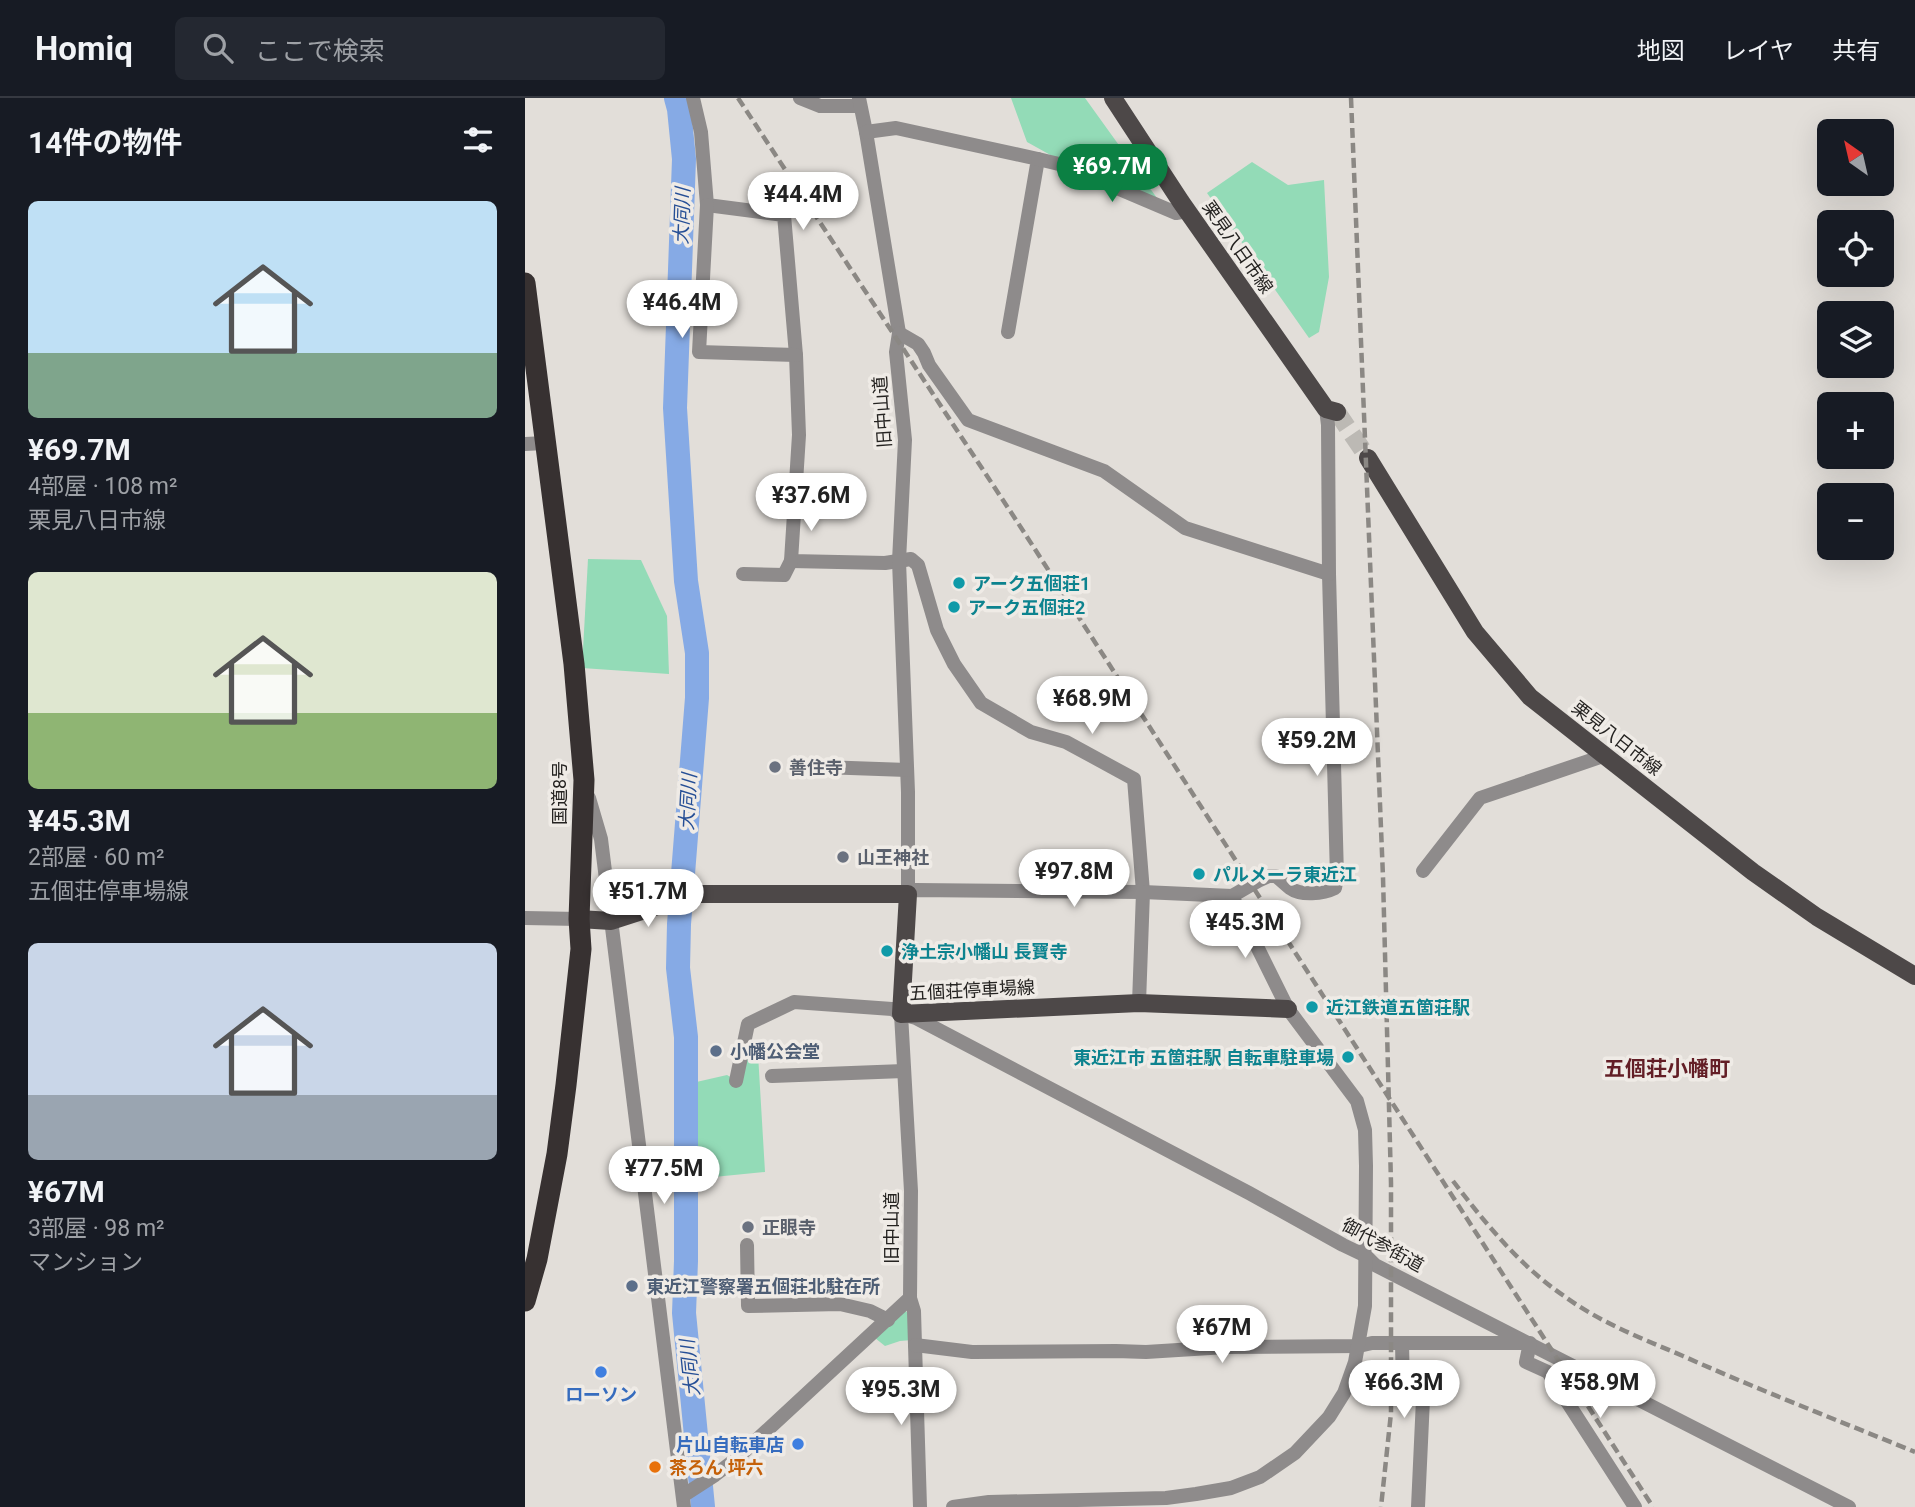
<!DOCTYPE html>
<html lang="ja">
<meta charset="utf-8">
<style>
:root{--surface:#171b24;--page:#242831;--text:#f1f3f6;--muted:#9ea1a6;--line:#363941;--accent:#0b8043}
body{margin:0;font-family:Roboto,"Noto Sans JP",sans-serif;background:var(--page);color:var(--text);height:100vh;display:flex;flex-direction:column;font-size:26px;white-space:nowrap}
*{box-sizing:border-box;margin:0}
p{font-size:23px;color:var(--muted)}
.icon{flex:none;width:38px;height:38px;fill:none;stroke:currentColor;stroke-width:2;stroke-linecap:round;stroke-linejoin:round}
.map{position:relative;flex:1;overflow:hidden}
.panel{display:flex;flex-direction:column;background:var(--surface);width:525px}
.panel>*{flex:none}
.needle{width:46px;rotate:326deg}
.tools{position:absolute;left:1292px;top:21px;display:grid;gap:14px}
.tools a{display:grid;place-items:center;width:77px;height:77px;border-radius:10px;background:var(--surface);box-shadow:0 7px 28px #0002;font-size:35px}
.price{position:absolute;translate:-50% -60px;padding:0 16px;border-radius:24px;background:#fff;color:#222;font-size:23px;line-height:46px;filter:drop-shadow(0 2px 4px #0008)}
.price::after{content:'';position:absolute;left:50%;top:42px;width:21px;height:16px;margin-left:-10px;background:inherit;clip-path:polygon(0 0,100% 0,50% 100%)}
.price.active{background:var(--accent);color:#fff}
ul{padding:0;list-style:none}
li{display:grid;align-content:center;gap:14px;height:371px;padding:0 28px}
li span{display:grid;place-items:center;height:217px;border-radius:10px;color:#555}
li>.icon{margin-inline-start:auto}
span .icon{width:126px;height:126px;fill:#fffc;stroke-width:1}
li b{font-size:30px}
h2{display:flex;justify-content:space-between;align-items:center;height:84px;padding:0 28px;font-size:30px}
header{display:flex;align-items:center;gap:42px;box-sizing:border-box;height:98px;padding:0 35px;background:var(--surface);border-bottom:2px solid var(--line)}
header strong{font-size:33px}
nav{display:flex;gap:38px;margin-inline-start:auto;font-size:24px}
.search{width:490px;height:63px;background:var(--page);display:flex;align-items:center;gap:18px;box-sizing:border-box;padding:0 24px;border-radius:10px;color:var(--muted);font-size:26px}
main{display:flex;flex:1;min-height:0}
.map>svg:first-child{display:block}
.green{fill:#93dbb7}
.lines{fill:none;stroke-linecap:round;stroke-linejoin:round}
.river{stroke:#86aae5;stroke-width:24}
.major-tunnel{stroke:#bcb9b4;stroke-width:18;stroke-dasharray:18 9;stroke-linecap:butt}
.minor{stroke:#8e8b8b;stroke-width:14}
.major{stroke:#4d4848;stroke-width:18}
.highway{stroke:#373131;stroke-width:21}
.rail{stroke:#8b8884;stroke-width:4.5;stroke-dasharray:10 5;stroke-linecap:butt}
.culture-dot{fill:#0f9aa8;stroke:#efebe6;stroke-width:2.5}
.worship-dot{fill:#6b7280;stroke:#efebe6;stroke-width:2.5}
.service-dot{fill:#5c6f8a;stroke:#efebe6;stroke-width:2.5}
.shop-dot{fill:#3f7fe0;stroke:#efebe6;stroke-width:2.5}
.food-dot{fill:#e8710a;stroke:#efebe6;stroke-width:2.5}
.labels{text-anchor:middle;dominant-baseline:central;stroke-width:7;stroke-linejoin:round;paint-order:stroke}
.street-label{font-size:18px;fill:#252321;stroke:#efebe6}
.culture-label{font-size:18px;font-weight:bold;fill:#0d838f;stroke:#efebe6;text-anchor:start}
.worship-label{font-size:18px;font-weight:bold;fill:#5b616d;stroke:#efebe6;text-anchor:start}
.service-label{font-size:18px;font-weight:bold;fill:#4e5e75;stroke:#efebe6;text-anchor:start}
.shop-label{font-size:18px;font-weight:bold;fill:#366cbe;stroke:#efebe6}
.food-label{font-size:18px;font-weight:bold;fill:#c56008;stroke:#efebe6;text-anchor:start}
.water-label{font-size:19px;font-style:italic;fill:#264f96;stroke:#efebe6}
.quarter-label{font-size:21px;font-weight:bold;fill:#631e26;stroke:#efebe6}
</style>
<header>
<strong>Homiq</strong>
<div class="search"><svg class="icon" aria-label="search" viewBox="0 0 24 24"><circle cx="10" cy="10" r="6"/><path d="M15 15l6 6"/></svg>ここで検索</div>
<nav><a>地図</a><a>レイヤ</a><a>共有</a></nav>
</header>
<main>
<section class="panel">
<h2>14件の物件<svg class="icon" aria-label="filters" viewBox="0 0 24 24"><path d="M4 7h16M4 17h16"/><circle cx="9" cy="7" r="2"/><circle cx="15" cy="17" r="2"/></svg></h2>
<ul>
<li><span style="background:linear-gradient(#bfe0f5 70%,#7fa58c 0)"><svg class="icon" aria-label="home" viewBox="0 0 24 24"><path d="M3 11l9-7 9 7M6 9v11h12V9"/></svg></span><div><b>¥69.7M</b><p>4部屋 · 108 m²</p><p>栗見八日市線</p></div></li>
<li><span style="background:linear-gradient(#dfe7d0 65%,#8fb573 0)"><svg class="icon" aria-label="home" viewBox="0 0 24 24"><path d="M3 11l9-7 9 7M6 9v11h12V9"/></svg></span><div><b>¥45.3M</b><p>2部屋 · 60 m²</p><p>五個荘停車場線</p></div></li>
<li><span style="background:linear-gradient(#c9d6e8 70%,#9aa5b1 0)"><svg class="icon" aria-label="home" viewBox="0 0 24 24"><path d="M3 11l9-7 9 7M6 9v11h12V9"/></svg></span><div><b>¥67M</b><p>3部屋 · 98 m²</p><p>マンション</p></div></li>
</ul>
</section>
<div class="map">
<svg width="1390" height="1409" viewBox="0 0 1390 1409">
<rect width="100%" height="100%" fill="#e2ded9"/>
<g class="green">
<path d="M486,0H560L637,107L593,89L598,65L564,50L556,74L502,44Z"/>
<path d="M727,64L763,87L799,82L804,179L794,234L784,240L682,95Z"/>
<path d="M63,461L116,462L142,518L144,576L57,570Z"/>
<path d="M221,955L233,956L240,1074L169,1081L167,985L202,977L214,984Z"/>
<path d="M380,1213L386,1216L387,1242L375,1243L360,1248L350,1240Z"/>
</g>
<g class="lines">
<path class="river" d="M151,0L154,11L159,61L150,310L161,483L172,555V600L154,826L153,870L161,939V1163L159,1215L178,1409"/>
<path class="major-tunnel" d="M812,314L843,360"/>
<g class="minor">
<path d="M168,0L176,34L182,107L259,117L271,257L274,337L266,463L360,465L386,461L393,467L412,532L429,566L456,605L506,634L541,644L609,681L618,794L614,905"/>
<path d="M275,0L295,8H335"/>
<path d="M334,0L341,34L374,235L371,254L380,342L374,463L383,694V796L390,792L618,794L707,798L733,783L744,778H751C756,782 760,786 765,790C776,798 798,796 810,790L812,779L804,476"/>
<path d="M341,34L371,30L513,61L483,234"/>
<path d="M513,61L538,67L651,115L662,113"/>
<path d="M182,107L174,254L271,257"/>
<path d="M374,235L393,246L399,255L404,267L443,322L579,373L660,430L804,476L803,327L801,311"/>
<path d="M0,346L20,345"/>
<path d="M218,476L259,477L266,463"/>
<path d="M269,668L382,672"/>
<path d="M64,700L76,741L159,1409"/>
<path d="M898,773L955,700L1081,657"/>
<path d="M0,820L54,821"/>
<path d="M247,978L379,973"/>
<path d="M211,983L223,926L269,904L367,911L376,916L391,920L724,1095L818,1147L841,1158L850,1167L1324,1409"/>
<path d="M222,1147L223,1208L315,1206L345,1213L363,1222"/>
<path d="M385,1200L389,1213L390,1247L395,1409"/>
<path d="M877,1245L878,1291L898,1301L893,1409"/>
<path d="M390,1247L447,1254L591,1253L621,1254L701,1249L834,1248L847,1245H1005L1001,1264L1023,1274L1110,1409"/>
<path d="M159,1397L190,1377L211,1361L385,1200L386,1093L376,916"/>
<path d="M428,1409L464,1404L641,1400L671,1396L706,1390L735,1379L770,1355L804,1319L819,1295L830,1264L840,1208L841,1068L840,1032L832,1003L763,911L707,798"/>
</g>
<g class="major">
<path d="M588,0L656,104L801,311L812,314"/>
<path d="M843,360L950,534L1005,599L1228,774L1292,819L1390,878"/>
<path d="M54,821L86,823L148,803L175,796H383L376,916L614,905L763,911"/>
</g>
<path class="highway" d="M0,185L49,566L59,682L54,821L56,851L41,987L32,1056L12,1161L0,1203"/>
<g class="rail">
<path d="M213,0L493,425L1128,1409"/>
<path d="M826,0L858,779L866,1085V1315L856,1409"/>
<path d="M928,1083C960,1125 995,1168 1039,1198C1076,1225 1116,1240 1158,1258C1234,1292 1312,1322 1390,1354"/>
</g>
</g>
<g class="culture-dot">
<circle cx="434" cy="485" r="7"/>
<circle cx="429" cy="509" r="7"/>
<circle cx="674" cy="776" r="7"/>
<circle cx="362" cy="853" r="7"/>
<circle cx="787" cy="909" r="7"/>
<circle cx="823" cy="959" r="7"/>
</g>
<g class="worship-dot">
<circle cx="250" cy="669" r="7"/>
<circle cx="318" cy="759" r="7"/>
<circle cx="223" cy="1129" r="7"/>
</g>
<g class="service-dot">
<circle cx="191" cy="953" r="7"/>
<circle cx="107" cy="1188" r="7"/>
</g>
<g class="shop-dot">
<circle cx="76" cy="1274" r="7"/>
<circle cx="273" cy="1346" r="7"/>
</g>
<circle class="food-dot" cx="130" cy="1369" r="7"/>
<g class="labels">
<g class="street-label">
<text transform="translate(713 149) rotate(55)">栗見八日市線</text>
<text transform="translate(357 314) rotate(-94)">旧中山道</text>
<text transform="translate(1092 640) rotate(38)">栗見八日市線</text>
<text transform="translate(34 695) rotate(-90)">国道8号</text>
<text transform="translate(447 892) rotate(-3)">五個荘停車場線</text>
<text transform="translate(366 1130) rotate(-90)">旧中山道</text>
<text transform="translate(858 1147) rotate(29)">御代参街道</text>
</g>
<g class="culture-label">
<text x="448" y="485">アーク五個荘1</text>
<text x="443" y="509">アーク五個荘2</text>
<text x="688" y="776">パルメーラ東近江</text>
<text x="376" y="853">浄土宗小幡山 長寶寺</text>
<text x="801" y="909">近江鉄道五箇荘駅</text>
<text x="809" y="959" text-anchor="end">東近江市 五箇荘駅 自転車駐車場</text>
</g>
<g class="worship-label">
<text x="264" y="669">善住寺</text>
<text x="332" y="759">山王神社</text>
<text x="237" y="1129">正眼寺</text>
</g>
<g class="service-label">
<text x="205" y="953">小幡公会堂</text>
<text x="121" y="1188">東近江警察署五個荘北駐在所</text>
</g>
<g class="shop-label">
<text x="76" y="1296">ローソン</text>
<text x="259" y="1346" text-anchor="end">片山自転車店</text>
</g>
<g class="food-label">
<text x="144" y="1369">茶ろん 坪六</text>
</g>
<g class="water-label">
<text transform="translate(157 118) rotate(-88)">大同川</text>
<text transform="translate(163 704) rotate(-87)">大同川</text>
<text transform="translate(165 1270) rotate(-96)">大同川</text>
</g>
<g class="quarter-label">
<text x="1142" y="971">五個荘小幡町</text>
</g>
</g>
</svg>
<div class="tools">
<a><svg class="needle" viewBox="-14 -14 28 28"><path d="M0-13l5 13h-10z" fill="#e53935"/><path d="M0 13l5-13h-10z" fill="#9ea1a6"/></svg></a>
<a><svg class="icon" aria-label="locate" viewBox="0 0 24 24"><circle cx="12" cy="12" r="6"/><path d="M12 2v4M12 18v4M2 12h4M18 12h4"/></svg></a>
<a><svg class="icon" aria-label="layers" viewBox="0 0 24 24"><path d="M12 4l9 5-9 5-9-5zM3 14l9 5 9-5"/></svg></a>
<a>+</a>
<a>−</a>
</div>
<b class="price active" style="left:587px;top:106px">¥69.7M</b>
<b class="price" style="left:278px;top:134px">¥44.4M</b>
<b class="price" style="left:157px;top:242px">¥46.4M</b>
<b class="price" style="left:286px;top:435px">¥37.6M</b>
<b class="price" style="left:567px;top:638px">¥68.9M</b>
<b class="price" style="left:792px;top:680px">¥59.2M</b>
<b class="price" style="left:549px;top:811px">¥97.8M</b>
<b class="price" style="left:123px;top:831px">¥51.7M</b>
<b class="price" style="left:720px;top:862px">¥45.3M</b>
<b class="price" style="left:139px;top:1108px">¥77.5M</b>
<b class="price" style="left:697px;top:1267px">¥67M</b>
<b class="price" style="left:879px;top:1322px">¥66.3M</b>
<b class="price" style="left:1075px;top:1322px">¥58.9M</b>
<b class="price" style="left:376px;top:1329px">¥95.3M</b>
</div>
</main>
